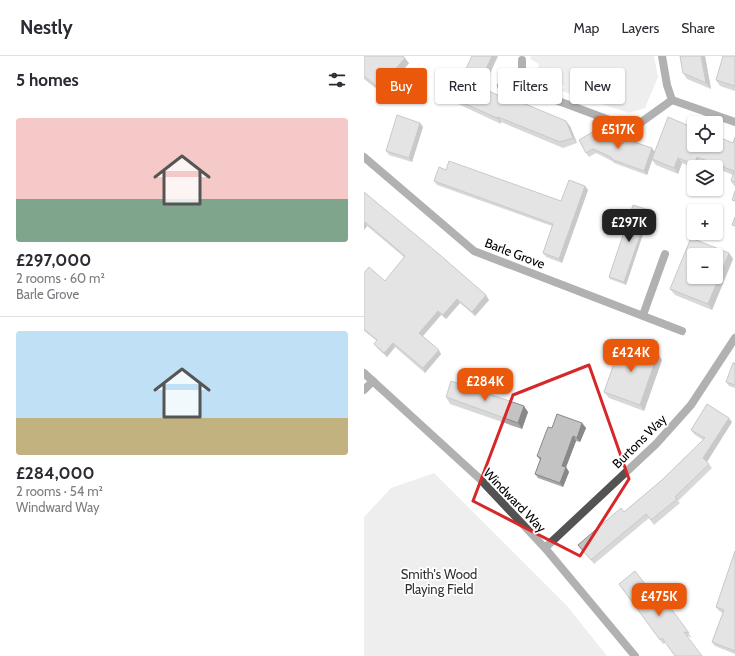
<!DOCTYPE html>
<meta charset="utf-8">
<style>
:root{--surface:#fff;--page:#f7f7f7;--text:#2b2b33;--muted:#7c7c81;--line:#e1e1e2;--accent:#ea580c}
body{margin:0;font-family:Cabin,sans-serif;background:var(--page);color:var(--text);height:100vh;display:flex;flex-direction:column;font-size:15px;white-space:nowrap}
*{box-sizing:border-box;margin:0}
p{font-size:13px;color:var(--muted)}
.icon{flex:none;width:22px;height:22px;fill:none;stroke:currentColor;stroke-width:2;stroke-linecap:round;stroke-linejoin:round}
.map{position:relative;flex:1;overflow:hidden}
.drawer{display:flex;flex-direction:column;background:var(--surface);width:364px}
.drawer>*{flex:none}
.hud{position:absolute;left:12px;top:12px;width:299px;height:36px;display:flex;gap:8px}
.controls{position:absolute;left:323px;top:60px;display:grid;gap:8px}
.controls a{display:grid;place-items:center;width:36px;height:36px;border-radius:4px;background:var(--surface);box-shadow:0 1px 3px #0004;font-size:20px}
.price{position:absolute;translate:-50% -34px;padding:0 9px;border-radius:8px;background:var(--accent);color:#fff;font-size:13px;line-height:26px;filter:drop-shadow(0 1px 2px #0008)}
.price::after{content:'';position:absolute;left:50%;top:24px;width:12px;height:9px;margin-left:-6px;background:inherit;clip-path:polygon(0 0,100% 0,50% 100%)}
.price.selected{background:#222;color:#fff}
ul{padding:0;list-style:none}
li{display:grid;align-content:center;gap:8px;height:212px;padding:0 16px}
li+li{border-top:1px solid var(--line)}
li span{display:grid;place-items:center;height:124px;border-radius:4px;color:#555}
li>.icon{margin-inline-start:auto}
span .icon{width:72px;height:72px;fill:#fffc;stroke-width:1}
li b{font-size:17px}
h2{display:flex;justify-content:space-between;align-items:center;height:48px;padding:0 16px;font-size:17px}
.pill{padding:0 14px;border-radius:4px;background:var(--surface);box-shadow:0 1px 3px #0004;font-size:14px;line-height:36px}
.pill.selected{background:var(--accent);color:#fff}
header{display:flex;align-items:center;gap:24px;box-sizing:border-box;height:56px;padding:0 20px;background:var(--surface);border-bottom:1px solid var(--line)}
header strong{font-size:19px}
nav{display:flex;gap:22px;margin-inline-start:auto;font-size:14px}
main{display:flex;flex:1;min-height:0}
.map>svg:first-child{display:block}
.green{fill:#dadada}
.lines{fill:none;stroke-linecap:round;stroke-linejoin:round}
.minor{stroke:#535353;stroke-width:8}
.tertiary{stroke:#535353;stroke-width:8}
.wall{fill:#a8a8a8}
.shaded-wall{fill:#888}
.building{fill:#c3c3c3;stroke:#888;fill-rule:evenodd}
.marked{fill:none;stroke:#d62828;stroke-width:3;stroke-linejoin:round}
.labels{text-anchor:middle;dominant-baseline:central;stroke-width:3.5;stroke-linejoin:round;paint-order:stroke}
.street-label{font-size:13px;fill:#000;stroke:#fff}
.park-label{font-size:13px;fill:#313131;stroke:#fff}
</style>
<header>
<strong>Nestly</strong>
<nav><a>Map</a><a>Layers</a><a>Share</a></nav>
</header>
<main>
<section class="drawer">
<h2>5 homes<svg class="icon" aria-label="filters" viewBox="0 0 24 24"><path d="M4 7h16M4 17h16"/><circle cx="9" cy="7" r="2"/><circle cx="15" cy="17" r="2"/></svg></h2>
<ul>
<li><span style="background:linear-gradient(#f6c9c9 65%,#7fa58c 0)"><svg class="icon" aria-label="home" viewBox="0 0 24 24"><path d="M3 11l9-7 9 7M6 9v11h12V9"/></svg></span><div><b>£297,000</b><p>2 rooms · 60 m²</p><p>Barle Grove</p></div></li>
<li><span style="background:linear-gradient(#bfe0f5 70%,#c2b280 0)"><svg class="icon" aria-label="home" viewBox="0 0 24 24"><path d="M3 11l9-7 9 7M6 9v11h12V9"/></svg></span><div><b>£284,000</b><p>2 rooms · 54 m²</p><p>Windward Way</p></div></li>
</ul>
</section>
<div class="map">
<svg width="371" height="600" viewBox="0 0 371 600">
<rect width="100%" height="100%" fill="#fff"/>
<g class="green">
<path d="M167,0H290L294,21L281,52L265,57L198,35L200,30L177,21L178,18L172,16L175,8L166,3Z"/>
<path d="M70,417L204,551L243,600H0V461L27,432Z"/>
</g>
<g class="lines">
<g class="minor">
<path d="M298,0L303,29L308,44L371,66"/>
<path d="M158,24L189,43L259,69L276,67L308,44"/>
<path d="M137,30L158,24V4"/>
<path d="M0,101L110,195L318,275"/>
<path d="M279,259L301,198"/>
<path d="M0,334L9,325"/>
<path d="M181,492L292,388L327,349L371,282"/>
</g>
<path class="tertiary" d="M0,317L116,423L181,492L271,600"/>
</g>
<g class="wall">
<path d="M0,0L45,7L19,38L0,23Z"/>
<path d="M316,0H341L347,33L323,23L319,17Z"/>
<path d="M371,0V35L356,30L352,24Z"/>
<path d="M119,32L153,48L206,70L213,87L199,92L137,66V68L92,47L88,42Z"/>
<path d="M56,67L59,71L48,106L25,99L22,95Z"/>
<path d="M371,81V131L367,125L369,119L352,112V111H349L337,106L336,111H330V112L318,107L314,118L292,109L288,104L283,119L250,107L248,105L232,97L225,101L222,97L215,84L259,88L290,96L369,87Z"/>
<path d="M82,114L197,145L221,130L224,134L198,207L182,201L179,197L188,170L73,129L70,125Z"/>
<path d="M0,136L125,244L111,260L96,247L82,263L77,259L59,280L77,298L61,317L31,291L23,301L13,292L10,288L13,285L0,275V217L21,225L40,201L3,170L0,174Z"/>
<path d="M285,154L286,157L262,229L246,223L245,221Z"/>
<path d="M365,197L369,203L348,254L311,239L306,233Z"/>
<path d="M298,304L280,355L245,342L240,336Z"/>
<path d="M371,307V332L365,330L362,326Z"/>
<path d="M82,341L164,356L158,373L86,348Z"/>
<path d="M368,366L343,406L348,412L314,445L316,447L290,469L285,462L230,508L214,489L260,456L298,424L339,384L330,378L327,374Z"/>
<path d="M218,367L222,372L216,386L212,385L202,411L205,416L199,431L174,422L171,418L176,404L173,400Z"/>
<path d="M371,495V598L351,590L348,586L359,557L355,555L352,551Z"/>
<path d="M255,528L298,550L303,547L328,582L324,580L301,587L299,588Z"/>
</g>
<g class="shaded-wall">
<path d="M128,0H134L118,35L114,30Z"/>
<path d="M337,0H341L347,33L342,27Z"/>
<path d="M41,2L45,7L19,38L15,32Z"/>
<path d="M134,61L137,66V68L133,62Z"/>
<path d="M202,65L206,70L213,87L209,82Z"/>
<path d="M56,67L59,71L48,106L45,102Z"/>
<path d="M288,92L291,96L283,119L280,115Z"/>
<path d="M333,101L337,106L336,111H332L330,108Z"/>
<path d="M314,102L318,107L314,118L310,112Z"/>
<path d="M221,130L224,134L198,207L195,203Z"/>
<path d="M285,154L286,157L262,229L260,226Z"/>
<path d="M1,166L3,170L0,174V167Z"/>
<path d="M365,197L369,203L348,254L344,248Z"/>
<path d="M122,239L125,244L111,260L108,256Z"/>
<path d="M93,243L96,247L82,263L79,259Z"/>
<path d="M74,255L77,259L58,281L55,277Z"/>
<path d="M29,287L31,291L23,301L20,297Z"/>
<path d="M75,294L77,298L61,317L59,312Z"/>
<path d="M294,297L298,304L280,355L276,349Z"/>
<path d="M160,350L164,356L158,373L154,367Z"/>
<path d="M365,362L368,366L342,407L339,402Z"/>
<path d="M218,367L222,372L216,386L213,382Z"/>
<path d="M209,380L212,385L201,414L198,410Z"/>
<path d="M202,411L205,416L199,431L196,427Z"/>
</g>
<g class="building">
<path d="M0,0H39L41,2L15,32L0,20Z"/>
<path d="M108,0H128L114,30L153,48L154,45L202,65L209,82L196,86L134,61L133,62L88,42Z"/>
<path d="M316,0H337L342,27L319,17Z"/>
<path d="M359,0H371V30L352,24Z"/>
<path d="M33,59L56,67L45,102L22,95Z"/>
<path d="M304,61L330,72V89H352V80L369,87L371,81V126L367,125L370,115L333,101L330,108L314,102L310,112L288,103Z"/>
<path d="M232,74L259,88L261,83L288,92L280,115L247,103V101L229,93L222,97L215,84Z"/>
<path d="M85,105L197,145L205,124L221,130L195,203L179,197L189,168L70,125L75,111L82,114Z"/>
<path d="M371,135V145L368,144Z"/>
<path d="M0,136L76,199L122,239L108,256L93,243L79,259L74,255L55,277L75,294L59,312L29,287L20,297L10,288L13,284L0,273V217L5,211L21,225L41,200L1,166L0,167Z"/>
<path d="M269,149L285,154L260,226L245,221Z"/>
<path d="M371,161V170L368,169Z"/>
<path d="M327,182L365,197L344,248L306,233ZM330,199H352V221H330Z"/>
<path d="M258,285L294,297L276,349L240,336Z"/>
<path d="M369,307H371V329L362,326Z"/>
<path d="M87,325L160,350L154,367L82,341Z"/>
<path d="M343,348L365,362L339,402L345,408L311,441L313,443L287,464L282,458L227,504L214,489L257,452L260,456L298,424L341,382L327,374Z"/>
<path d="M193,358L218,367L213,382L209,380L198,410L202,411L196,427L171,418L177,402L173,400L184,371L188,372Z"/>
<path d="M371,495V595L348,586L360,554L352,551Z"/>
<path d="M271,515L298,550L303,547L325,577L320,576L338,600H311L298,582L296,584L255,528Z"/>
</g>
<path d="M0 0H371V600H0ZM225,309L265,423L216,500L109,445L149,339Z" fill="#fff" fill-opacity=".55" fill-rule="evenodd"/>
<path class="marked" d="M225,309L265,423L216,500L109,445L149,339Z"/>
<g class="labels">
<g class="street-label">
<text transform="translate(151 197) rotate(21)">Barle Grove</text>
<text transform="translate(275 385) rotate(-45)">Burtons Way</text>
<text transform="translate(151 444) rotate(46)">Windward Way</text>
</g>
<g class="park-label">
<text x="75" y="518">Smith's Wood<tspan x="75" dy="15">Playing Field</tspan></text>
</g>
</g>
</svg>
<div class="controls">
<a><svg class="icon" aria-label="locate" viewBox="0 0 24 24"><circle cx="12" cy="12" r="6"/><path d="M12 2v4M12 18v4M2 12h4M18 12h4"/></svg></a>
<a><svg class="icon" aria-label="layers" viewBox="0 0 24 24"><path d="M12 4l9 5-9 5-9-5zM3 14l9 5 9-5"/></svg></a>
<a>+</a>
<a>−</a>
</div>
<b class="price" style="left:254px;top:94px">£517K</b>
<b class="price selected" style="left:265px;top:187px">£297K</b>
<b class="price" style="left:267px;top:317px">£424K</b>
<b class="price" style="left:121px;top:346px">£284K</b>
<b class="price" style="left:295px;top:561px">£475K</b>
<div class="hud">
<a class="pill selected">Buy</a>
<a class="pill">Rent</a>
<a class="pill">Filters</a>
<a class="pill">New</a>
</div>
</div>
</main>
